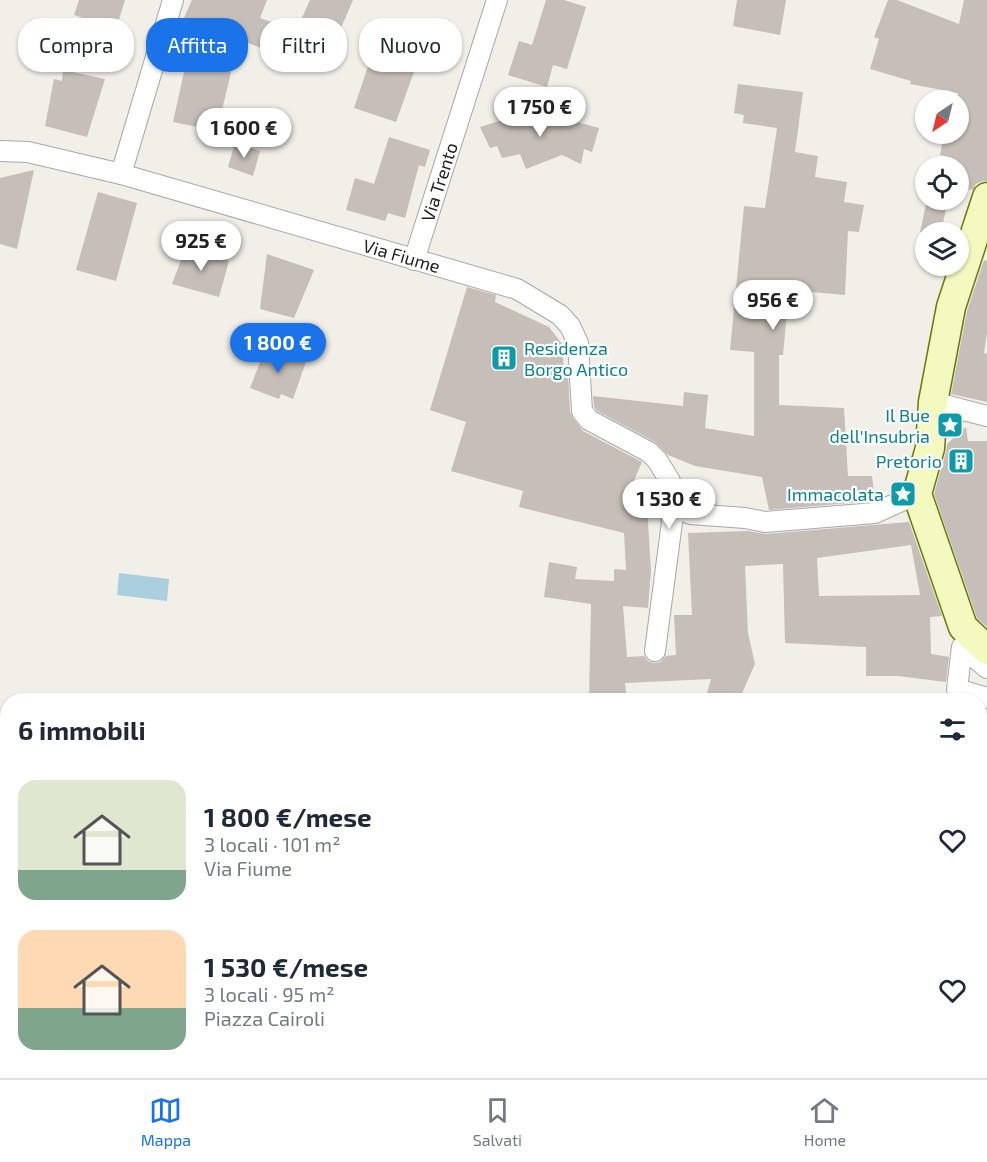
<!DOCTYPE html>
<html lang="it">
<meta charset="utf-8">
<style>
:root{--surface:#fff;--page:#f6f6f7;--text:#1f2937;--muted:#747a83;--line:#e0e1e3;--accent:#1a73e8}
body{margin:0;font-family:"Exo 2",sans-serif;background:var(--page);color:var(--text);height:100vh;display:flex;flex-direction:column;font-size:22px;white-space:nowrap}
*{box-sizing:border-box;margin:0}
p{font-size:20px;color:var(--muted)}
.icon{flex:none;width:33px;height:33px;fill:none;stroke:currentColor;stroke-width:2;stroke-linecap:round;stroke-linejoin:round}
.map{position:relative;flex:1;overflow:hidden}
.panel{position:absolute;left:0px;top:693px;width:987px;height:386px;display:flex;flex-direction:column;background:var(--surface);border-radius:24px 24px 0 0;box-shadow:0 2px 4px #0004}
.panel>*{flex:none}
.banner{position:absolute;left:18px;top:18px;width:600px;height:54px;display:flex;gap:12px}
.needle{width:39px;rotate:215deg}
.tools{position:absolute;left:915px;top:90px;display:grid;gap:12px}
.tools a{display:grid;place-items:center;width:54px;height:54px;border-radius:50%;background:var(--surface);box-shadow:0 2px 4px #0004;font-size:30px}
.price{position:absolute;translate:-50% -51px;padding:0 14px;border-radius:21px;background:#fff;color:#222;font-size:20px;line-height:39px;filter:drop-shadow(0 2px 3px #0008)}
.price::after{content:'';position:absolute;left:50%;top:36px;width:18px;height:14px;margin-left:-9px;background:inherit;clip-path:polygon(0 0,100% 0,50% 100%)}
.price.selected{background:var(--accent);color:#fff}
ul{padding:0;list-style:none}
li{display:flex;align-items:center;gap:18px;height:150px;padding:0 18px}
li span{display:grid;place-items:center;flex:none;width:168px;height:120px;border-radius:18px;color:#555}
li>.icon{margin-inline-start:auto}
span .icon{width:72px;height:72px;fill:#fffc;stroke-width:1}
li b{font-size:26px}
h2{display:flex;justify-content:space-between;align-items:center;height:72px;padding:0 18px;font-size:26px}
.chip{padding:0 21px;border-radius:24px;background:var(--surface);box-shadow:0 2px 4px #0004;font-size:21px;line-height:54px}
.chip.selected{background:var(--accent);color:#fff}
.dock{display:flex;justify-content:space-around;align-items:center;height:84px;border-top:2px solid var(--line);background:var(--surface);font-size:16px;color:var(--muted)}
.dock a{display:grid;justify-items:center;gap:3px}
.dock .selected{color:var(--accent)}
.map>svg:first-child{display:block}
.grass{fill:#caeab0}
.water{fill:#aad0de}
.building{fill:#c6beb8;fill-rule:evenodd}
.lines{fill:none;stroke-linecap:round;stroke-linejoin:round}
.street-casing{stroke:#a8a8a8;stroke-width:22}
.secondary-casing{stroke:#697a07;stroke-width:31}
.street{stroke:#fff;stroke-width:20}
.secondary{stroke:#f3f9bf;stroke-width:28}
.labels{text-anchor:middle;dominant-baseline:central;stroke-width:4.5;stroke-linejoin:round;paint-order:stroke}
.street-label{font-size:18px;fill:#212121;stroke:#fff}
.culture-label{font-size:18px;fill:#0d838f;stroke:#fff;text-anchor:end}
</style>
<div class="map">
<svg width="987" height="1078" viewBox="0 0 987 1078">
<rect width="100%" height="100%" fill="#f1efe8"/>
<path class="grass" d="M987,1002V1078H964L966,1071H980V1027Z"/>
<path class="water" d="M119,573L169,579L167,601L117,595Z"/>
<g class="building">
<path d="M79,0H125L116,29L74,15Z"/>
<path d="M192,0H267L260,18L283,26L274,53L248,43L237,66L233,64L217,131L173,122L190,45L175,38Z"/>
<path d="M310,0H353L337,37L301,20Z"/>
<path d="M546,0H564L586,7L567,69L553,65L547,87L508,75L519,41L532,45Z"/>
<path d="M737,0H786L780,35L733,26Z"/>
<path d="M888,0H897L959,24L964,0H987V181H983L976,184L973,190L958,187V166H944L945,156L940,155L944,134H958V93L910,84L911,81L870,69L879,39L874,37Z"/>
<path d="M377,40L420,55L396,122L354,108Z"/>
<path d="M63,70L105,79L87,137L45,126L54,79L62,81Z"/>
<path d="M738,84L803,92L795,152L818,156L815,177L847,182L844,202L864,205L859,232L848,231L845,295L789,290L783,355H779V405L844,408L848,476H872L875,500L872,501L769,510L762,477L695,466L668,455L655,442L597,411L594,407L593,396L683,406L684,392L708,395L705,428L754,436V352L730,350L744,206L765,208L777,128L743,123L744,115L734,113Z"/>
<path d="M533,110L599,128L592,152L584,149L581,164L562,155L526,169L520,154L502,158L497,146L490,148L480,127Z"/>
<path d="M389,137L430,150L425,167L419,165L405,218L388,213L385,221L346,210L355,178L374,184Z"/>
<path d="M235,143L260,151L253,176L228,167Z"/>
<path d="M34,170L17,249L0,244V178Z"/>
<path d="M98,192L137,203L116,281L76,270Z"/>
<path d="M927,200H948L941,232H920Z"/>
<path d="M186,247L229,261L219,297L172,284Z"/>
<path d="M267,254L314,270L294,318L260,309Z"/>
<path d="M984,260L987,261V333L984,353L987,354V402L951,394L967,311Z"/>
<path d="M467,287L496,295L495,302L549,327L562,344L564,373H568L570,412L573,418L583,431L642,462L625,501L647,505L651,571L648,608L623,606L627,657L644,656L648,661L654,663L660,662L666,656L676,655L674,615H692L688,533L748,531L766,534L909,522L942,616L930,617L931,654L949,657L946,682L898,676H866V647L785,643L783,564L745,566L748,633L755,664L739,700H705L711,679L625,683L627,700H589L591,604L544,597L549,562L577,567L575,579L614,581V569L626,570L624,533L519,507L523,491L451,471L466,422L430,410ZM911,545L920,595L819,596L817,558Z"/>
<path d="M266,347L306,362L293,399L281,394L279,399L250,388Z"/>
<path d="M966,427L968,441H987V627L977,618L934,494L946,452L947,444Z"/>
</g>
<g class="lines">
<defs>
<g id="street">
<path id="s1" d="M0,151L28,152L121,174L517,289L560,315L570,326L578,343L582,411L589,420L649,452L657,460L670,481L674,507L655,651"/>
<path d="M121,174L173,0"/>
<path id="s2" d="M414,260L497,0"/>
<path d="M933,402L987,416"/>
<path d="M674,507L691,514L745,518L765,522L875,513L917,494"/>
<path d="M987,668L962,647L957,689L987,698"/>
<path d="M980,985L987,960"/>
<path d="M951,1078L953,1071"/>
</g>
<path id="secondary" d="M987,197L951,307L933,402L930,448L917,494L963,627L987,650"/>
</defs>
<use href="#street" class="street-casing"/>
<use href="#secondary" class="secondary-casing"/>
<use href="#street" class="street"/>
<use href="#secondary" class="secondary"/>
</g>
<defs>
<symbol id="building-square" viewBox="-11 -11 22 22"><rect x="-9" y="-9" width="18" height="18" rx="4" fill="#0f9aa8" stroke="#fff"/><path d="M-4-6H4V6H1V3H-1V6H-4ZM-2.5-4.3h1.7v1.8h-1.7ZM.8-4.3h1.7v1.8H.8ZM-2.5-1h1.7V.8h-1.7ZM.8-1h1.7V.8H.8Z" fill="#fff"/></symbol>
<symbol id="sight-square" viewBox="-11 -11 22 22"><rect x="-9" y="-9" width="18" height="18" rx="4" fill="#0f9aa8" stroke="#fff"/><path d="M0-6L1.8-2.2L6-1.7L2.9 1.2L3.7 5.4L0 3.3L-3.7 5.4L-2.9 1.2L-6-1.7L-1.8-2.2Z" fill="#fff"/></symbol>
</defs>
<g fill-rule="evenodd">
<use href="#building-square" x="489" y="343" width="30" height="30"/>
<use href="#sight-square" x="935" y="410" width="30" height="30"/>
<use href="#building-square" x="946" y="446" width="30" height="30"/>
<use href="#sight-square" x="888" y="479" width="30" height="30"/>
</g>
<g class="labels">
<g class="street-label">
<text stroke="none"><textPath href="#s2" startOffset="82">Via Trento</textPath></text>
<text stroke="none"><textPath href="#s1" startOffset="416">Via Fiume</textPath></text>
</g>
<g class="culture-label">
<text x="524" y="348" text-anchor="start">Residenza<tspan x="524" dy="21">Borgo Antico</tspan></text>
<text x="930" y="415">Il Bue<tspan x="930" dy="21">dell'Insubria</tspan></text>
<text x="942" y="461">Pretorio</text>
<text x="884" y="494">Immacolata</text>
</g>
</g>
</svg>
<div class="tools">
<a><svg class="needle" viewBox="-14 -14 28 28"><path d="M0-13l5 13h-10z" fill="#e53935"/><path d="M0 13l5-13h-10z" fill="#747a83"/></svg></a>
<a><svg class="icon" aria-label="locate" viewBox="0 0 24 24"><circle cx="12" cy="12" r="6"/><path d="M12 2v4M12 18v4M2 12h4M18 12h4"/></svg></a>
<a><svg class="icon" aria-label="layers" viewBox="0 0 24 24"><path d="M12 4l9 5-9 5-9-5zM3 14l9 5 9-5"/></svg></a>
</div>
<b class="price" style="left:540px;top:138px">1 750 €</b>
<b class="price" style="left:244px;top:159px">1 600 €</b>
<b class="price" style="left:201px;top:272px">925 €</b>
<b class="price" style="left:773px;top:331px">956 €</b>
<b class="price selected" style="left:278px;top:374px">1 800 €</b>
<b class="price" style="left:669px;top:530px">1 530 €</b>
<div class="banner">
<a class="chip">Compra</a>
<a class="chip selected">Affitta</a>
<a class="chip">Filtri</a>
<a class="chip">Nuovo</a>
</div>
<section class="panel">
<h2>6 immobili<svg class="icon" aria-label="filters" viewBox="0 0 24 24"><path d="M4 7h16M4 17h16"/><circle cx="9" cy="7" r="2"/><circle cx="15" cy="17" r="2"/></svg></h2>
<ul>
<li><span style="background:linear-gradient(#dfe7d0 75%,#7fa58c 0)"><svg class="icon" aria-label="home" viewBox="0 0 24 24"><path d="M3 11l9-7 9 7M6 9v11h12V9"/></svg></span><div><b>1 800 €/mese</b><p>3 locali · 101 m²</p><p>Via Fiume</p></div><svg class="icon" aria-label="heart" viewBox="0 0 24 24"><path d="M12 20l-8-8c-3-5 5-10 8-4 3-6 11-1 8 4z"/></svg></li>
<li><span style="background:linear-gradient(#ffd9b3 65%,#7fa58c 0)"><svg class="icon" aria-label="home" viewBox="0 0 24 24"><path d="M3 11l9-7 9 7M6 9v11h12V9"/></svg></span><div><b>1 530 €/mese</b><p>3 locali · 95 m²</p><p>Piazza Cairoli</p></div><svg class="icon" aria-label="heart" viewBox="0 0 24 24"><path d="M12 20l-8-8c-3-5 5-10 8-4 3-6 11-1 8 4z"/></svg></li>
</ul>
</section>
</div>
<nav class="dock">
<a class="selected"><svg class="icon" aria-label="map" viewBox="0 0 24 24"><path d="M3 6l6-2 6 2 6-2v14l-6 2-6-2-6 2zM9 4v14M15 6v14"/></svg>Mappa</a>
<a><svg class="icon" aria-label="saved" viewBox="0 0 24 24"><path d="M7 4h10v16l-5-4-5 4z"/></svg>Salvati</a>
<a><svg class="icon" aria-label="home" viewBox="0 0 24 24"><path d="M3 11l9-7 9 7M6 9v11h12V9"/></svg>Home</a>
</nav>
